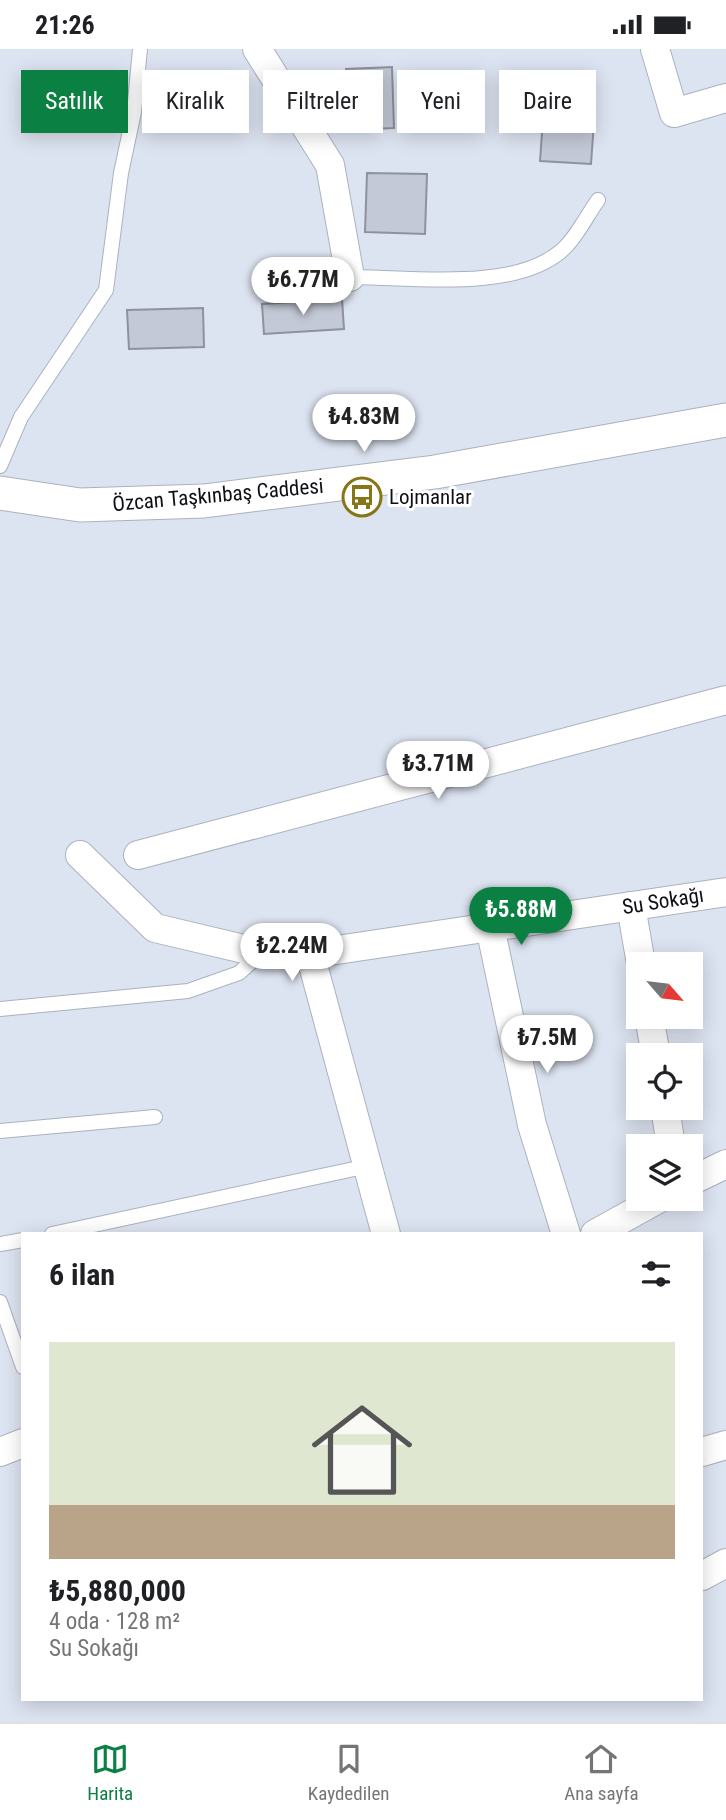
<!DOCTYPE html>
<html lang="tr">
<meta charset="utf-8">
<style>
:root{--surface:#fff;--page:#f6f6f6;--text:#202124;--muted:#757577;--line:#e0e0e0;--accent:#0b8043}
body{margin:0;font-family:"Roboto Condensed",sans-serif;background:var(--page);color:var(--text);height:100vh;display:flex;flex-direction:column;font-size:26px;white-space:nowrap}
*{box-sizing:border-box;margin:0}
p{font-size:23px;color:var(--muted)}
.icon{flex:none;width:38px;height:38px;fill:none;stroke:currentColor;stroke-width:2;stroke-linecap:round;stroke-linejoin:round}
.map{position:relative;flex:1;overflow:hidden}
.side{position:absolute;left:21px;top:1183px;width:682px;height:469px;display:flex;flex-direction:column;background:var(--surface);border-radius:0px;box-shadow:0 4px 18px #0003}
.side>*{flex:none}
.guide{position:absolute;left:21px;top:21px;width:684px;height:63px;display:flex;gap:14px}
.needle{width:46px;rotate:118deg}
.controls{position:absolute;left:626px;top:903px;display:grid;gap:14px}
.controls a{display:grid;place-items:center;width:77px;height:77px;border-radius:0px;background:var(--surface);box-shadow:0 4px 18px #0003;font-size:35px}
.price{position:absolute;translate:-50% -60px;padding:0 16px;border-radius:24px;background:#fff;color:#222;font-size:23px;line-height:46px;filter:drop-shadow(0 2px 4px #0008)}
.price::after{content:'';position:absolute;left:50%;top:42px;width:21px;height:16px;margin-left:-10px;background:inherit;clip-path:polygon(0 0,100% 0,50% 100%)}
.price.on{background:var(--accent);color:#fff}
ul{padding:0;list-style:none}
li{display:grid;align-content:center;gap:14px;height:371px;padding:0 28px}
li span{display:grid;place-items:center;height:217px;border-radius:0px;color:#555}
li>.icon{margin-inline-start:auto}
span .icon{width:126px;height:126px;fill:#fffc;stroke-width:1}
li b{font-size:30px}
h2{display:flex;justify-content:space-between;align-items:center;height:84px;padding:0 28px;font-size:30px}
.pill{padding:0 24px;border-radius:0px;background:var(--surface);box-shadow:0 4px 18px #0003;font-size:24px;line-height:63px}
.pill.on{background:var(--accent);color:#fff}
.status{display:flex;justify-content:space-between;align-items:center;height:49px;padding:0 35px;background:var(--surface);direction:ltr}
.status svg{height:19px;fill:currentColor}
.tab-bar{display:flex;justify-content:space-around;align-items:center;height:98px;border-top:2px solid var(--line);background:var(--surface);font-size:19px;color:var(--muted)}
.tab-bar a{display:grid;justify-items:center;gap:4px}
.tab-bar .on{color:var(--accent)}
.map>svg:first-child{display:block}
.building{fill:#c3c9d6;stroke:#8d929e;stroke-width:2}
.lines{fill:none;stroke-linecap:round;stroke-linejoin:round}
.service-casing{stroke:#abb1be;stroke-width:16}
.minor-casing{stroke:#abb1be;stroke-width:30}
.tertiary-casing{stroke:#abb1be;stroke-width:35}
.service{stroke:#fff;stroke-width:14}
.minor{stroke:#fff;stroke-width:28}
.tertiary{stroke:#fff;stroke-width:33}
.labels{text-anchor:middle;dominant-baseline:central;stroke-width:6;stroke-linejoin:round;paint-order:stroke}
.street-label{font-size:21px;fill:#0e0f14;stroke:#fff}
.poi-label{font-size:21px;fill:#0e0f14;stroke:#fff;text-anchor:start}
</style>
<div class="status"><b>21:26</b><svg viewBox="0 0 49 12"><path d="M0 12V9h3v3zM5 12V6h3v6zM10 12V3h3v9zM15 12V0h3v12zM26 1h20v11H26zM47 4h2v5h-2z"/></svg></div>
<div class="map">
<svg width="726" height="1673" viewBox="0 0 726 1673">
<rect width="100%" height="100%" fill="#dde4f1"/>
<g class="building">
<path d="M392,18L394,79L348,81L346,20Z"/>
<path d="M544,55L595,58L591,115L540,112Z"/>
<path d="M367,124L427,125L425,185L365,183Z"/>
<path d="M342,250L344,280L264,285L262,255Z"/>
<path d="M203,259L204,298L129,300L127,261Z"/>
</g>
<g class="lines">
<defs>
<g id="service">
<path d="M350,228C410,228 511,243 560,203C575,191 586,168 598,151"/>
<path d="M0,417L21,368L106,241L121,124L134,63L140,0"/>
<path d="M0,960L188,942L239,924L260,905"/>
<path d="M0,1082L155,1068"/>
<path d="M52,1185L368,1117"/>
<path d="M0,1195L23,1191"/>
<path d="M0,1253L23,1318"/>
</g>
<g id="minor">
<path d="M257,0L330,116L350,228"/>
<path d="M655,0L674,64L726,49"/>
<path d="M80,806L155,879L261,904L310,905L386,1185"/>
<path d="M138,806L726,651"/>
<path d="M631,857L641,915"/>
<path d="M490,878L532,1076L566,1185"/>
<path d="M310,905L726,843"/>
<path d="M649,968L656,1006"/>
<path d="M665,1059L671,1097"/>
<path d="M691,1132L726,1115"/>
<path d="M595,1185L658,1150"/>
<path d="M0,1403L23,1394"/>
<path d="M702,1403L726,1396"/>
<path d="M702,1527L726,1514"/>
</g>
<path id="tertiary" d="M0,444L80,456L204,452L435,423L726,371"/>
</defs>
<use href="#service" class="service-casing"/>
<use href="#minor" class="minor-casing"/>
<use href="#tertiary" class="tertiary-casing"/>
<use href="#service" class="service"/>
<use href="#minor" class="minor"/>
<use href="#tertiary" class="tertiary"/>
</g>
<defs>
<symbol id="bus-ring" viewBox="-11 -11 22 22"><circle r="9.5" fill="#fff" stroke="#887518" stroke-width="1.5"/><path d="M-5-6H5V4H4V6H2V4H-2V6H-4V4H-5ZM-3.5-4V0h7V-4ZM-3.5 1.2v1.5H-2V1.2ZM2 1.2v1.5H3.5V1.2Z" fill="#887518"/></symbol>
</defs>
<g fill-rule="evenodd">
<use href="#bus-ring" x="340" y="426" width="44" height="44"/>
</g>
<g class="labels">
<g class="street-label">
<text transform="translate(218 446) rotate(-5)">Özcan Taşkınbaş Caddesi</text>
<text transform="translate(663 852) rotate(-9)">Su Sokağı</text>
</g>
<g class="poi-label">
<text x="389" y="448">Lojmanlar</text>
</g>
</g>
</svg>
<div class="controls">
<a><svg class="needle" viewBox="-14 -14 28 28"><path d="M0-13l5 13h-10z" fill="#e53935"/><path d="M0 13l5-13h-10z" fill="#757577"/></svg></a>
<a><svg class="icon" aria-label="locate" viewBox="0 0 24 24"><circle cx="12" cy="12" r="6"/><path d="M12 2v4M12 18v4M2 12h4M18 12h4"/></svg></a>
<a><svg class="icon" aria-label="layers" viewBox="0 0 24 24"><path d="M12 4l9 5-9 5-9-5zM3 14l9 5 9-5"/></svg></a>
</div>
<b class="price" style="left:303px;top:268px">₺6.77M</b>
<b class="price" style="left:364px;top:405px">₺4.83M</b>
<b class="price" style="left:438px;top:752px">₺3.71M</b>
<b class="price on" style="left:521px;top:898px">₺5.88M</b>
<b class="price" style="left:292px;top:934px">₺2.24M</b>
<b class="price" style="left:547px;top:1026px">₺7.5M</b>
<div class="guide">
<a class="pill on">Satılık</a>
<a class="pill">Kiralık</a>
<a class="pill">Filtreler</a>
<a class="pill">Yeni</a>
<a class="pill">Daire</a>
</div>
<section class="side">
<h2>6 ilan<svg class="icon" aria-label="filters" viewBox="0 0 24 24"><path d="M4 7h16M4 17h16"/><circle cx="9" cy="7" r="2"/><circle cx="15" cy="17" r="2"/></svg></h2>
<ul>
<li><span style="background:linear-gradient(#dfe7d0 75%,#b9a48a 0)"><svg class="icon" aria-label="home" viewBox="0 0 24 24"><path d="M3 11l9-7 9 7M6 9v11h12V9"/></svg></span><div><b>₺5,880,000</b><p>4 oda · 128 m²</p><p>Su Sokağı</p></div></li>
</ul>
</section>
</div>
<nav class="tab-bar">
<a class="on"><svg class="icon" aria-label="map" viewBox="0 0 24 24"><path d="M3 6l6-2 6 2 6-2v14l-6 2-6-2-6 2zM9 4v14M15 6v14"/></svg>Harita</a>
<a><svg class="icon" aria-label="saved" viewBox="0 0 24 24"><path d="M7 4h10v16l-5-4-5 4z"/></svg>Kaydedilen</a>
<a><svg class="icon" aria-label="home" viewBox="0 0 24 24"><path d="M3 11l9-7 9 7M6 9v11h12V9"/></svg>Ana sayfa</a>
</nav>
